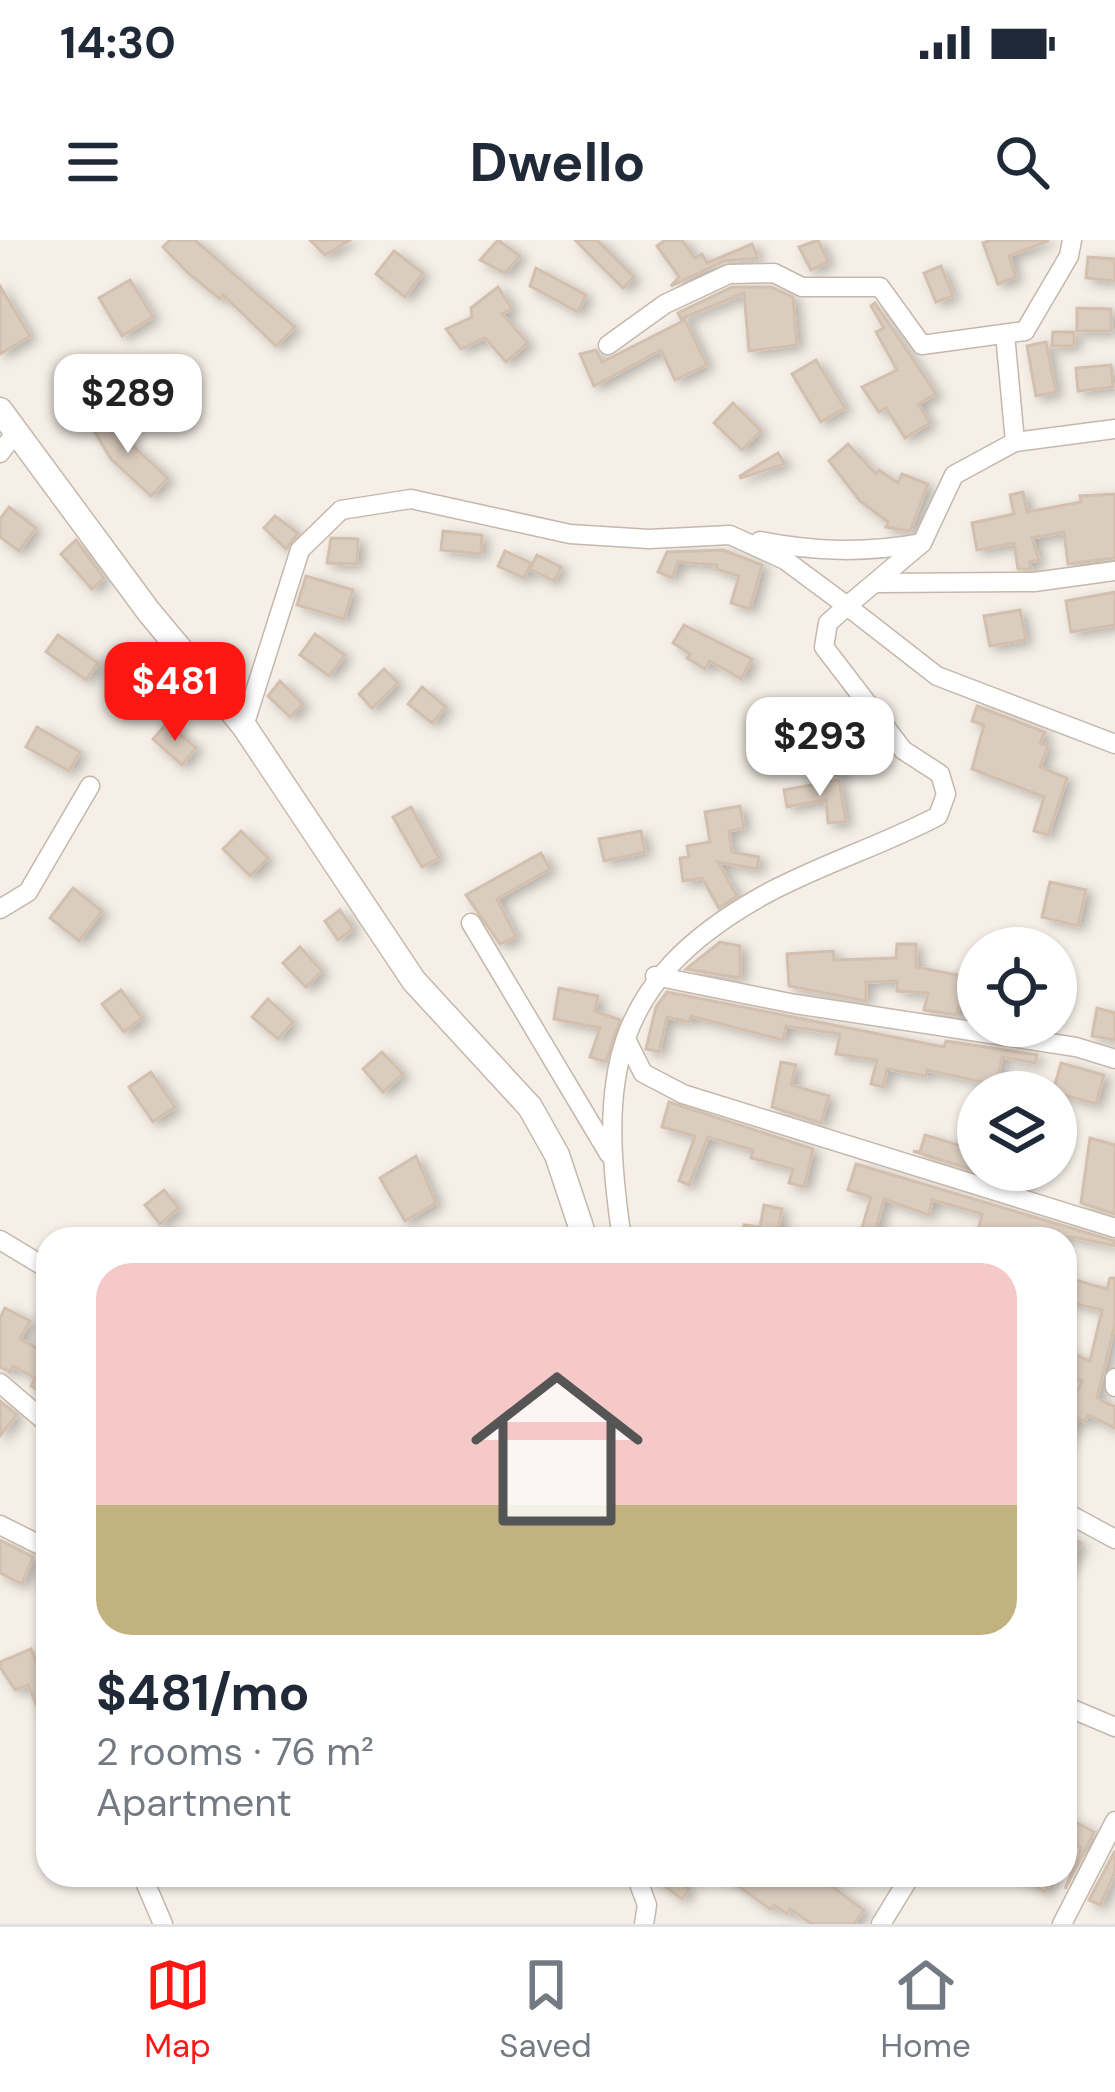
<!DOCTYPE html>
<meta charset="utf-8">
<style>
:root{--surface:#fff;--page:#f2f2f3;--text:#1f2937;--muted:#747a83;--line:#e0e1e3;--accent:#ff1714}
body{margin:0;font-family:"DM Sans",sans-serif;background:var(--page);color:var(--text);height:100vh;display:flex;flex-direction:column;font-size:45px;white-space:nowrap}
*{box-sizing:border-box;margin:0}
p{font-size:39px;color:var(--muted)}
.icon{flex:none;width:66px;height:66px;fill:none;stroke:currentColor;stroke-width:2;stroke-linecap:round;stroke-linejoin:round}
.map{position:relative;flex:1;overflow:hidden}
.panel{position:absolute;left:36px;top:987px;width:1041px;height:660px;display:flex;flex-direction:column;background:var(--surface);border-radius:36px;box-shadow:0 3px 9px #0004}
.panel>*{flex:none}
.controls{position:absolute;left:957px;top:687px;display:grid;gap:24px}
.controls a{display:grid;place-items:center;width:120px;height:120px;border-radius:50%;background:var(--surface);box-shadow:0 3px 9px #0004;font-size:60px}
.price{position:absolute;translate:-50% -102px;padding:0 27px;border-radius:24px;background:#fff;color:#222;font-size:39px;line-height:78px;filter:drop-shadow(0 3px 6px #0008)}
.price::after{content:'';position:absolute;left:50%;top:72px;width:36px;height:27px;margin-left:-18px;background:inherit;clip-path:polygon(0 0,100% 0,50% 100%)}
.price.active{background:var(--accent);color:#fff}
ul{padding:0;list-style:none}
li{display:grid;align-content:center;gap:24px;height:636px;padding:0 60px}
li span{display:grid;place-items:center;height:372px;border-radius:36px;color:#555}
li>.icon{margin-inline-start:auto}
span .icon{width:216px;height:216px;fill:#fffc;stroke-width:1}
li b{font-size:51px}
.status{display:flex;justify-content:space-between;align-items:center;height:84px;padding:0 60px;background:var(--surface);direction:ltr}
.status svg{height:33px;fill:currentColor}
header{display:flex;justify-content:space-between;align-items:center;height:156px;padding:0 60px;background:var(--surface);font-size:54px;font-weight:700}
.dock{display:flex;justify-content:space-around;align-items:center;height:168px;border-top:3px solid var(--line);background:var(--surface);font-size:33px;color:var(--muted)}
.dock a{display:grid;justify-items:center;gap:6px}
.dock .active{color:var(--accent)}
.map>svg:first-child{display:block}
.building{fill:#daccbe;stroke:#d3bfae;stroke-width:3;filter:url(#shadow)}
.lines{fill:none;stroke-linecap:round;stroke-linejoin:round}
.minor-casing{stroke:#c4b8ac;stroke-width:21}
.tertiary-casing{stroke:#c4b8ac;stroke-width:27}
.minor{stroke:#fff;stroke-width:18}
.tertiary{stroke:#fff;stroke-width:24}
</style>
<div class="status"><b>14:30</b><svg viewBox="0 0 49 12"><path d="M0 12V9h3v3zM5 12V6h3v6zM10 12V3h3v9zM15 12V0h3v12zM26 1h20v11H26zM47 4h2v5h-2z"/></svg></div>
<header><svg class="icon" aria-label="menu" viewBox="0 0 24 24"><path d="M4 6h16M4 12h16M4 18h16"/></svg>Dwello<svg class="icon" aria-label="search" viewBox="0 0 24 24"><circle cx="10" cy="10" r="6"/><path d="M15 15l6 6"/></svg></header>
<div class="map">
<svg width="1115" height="1684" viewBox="0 0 1115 1684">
<defs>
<filter id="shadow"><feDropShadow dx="6" dy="4" stdDeviation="6" flood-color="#0004"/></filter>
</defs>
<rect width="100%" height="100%" fill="#f5efe7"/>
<g class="building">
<path d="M170,0H195L295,87L276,106L223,55L220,59L188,33L163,7Z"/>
<path d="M310,0H350L325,15Z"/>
<path d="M498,0L520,16L505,33L480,20Z"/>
<path d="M575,0H597L634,37L623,48Z"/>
<path d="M665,0H682L695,18L702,14L707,23L752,4L758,18L724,21L671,46L679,37L657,6Z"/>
<path d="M818,0L828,22L811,30L799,7Z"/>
<path d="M991,0H1048V1L1009,16L1016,37L998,44L983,3Z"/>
<path d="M394,11L423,33L405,57L376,34Z"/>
<path d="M1088,17L1115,19V41L1086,38Z"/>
<path d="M941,26L953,56L936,62L924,33Z"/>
<path d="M536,28L586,55L578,72L530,46Z"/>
<path d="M130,40L153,77L122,96L99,58Z"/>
<path d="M0,46L30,96L0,114Z"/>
<path d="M498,47L512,69L502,74L528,103L506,122L485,98L461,109L446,89L472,77L471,68Z"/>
<path d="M732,47H771L793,57L797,105L749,111L744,53L681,79L678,73Z"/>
<path d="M875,63L936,154L918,164L930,183L905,198L886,168L879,172L862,147L897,130L876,92L884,88L871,66Z"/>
<path d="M1077,68L1111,69V91H1077Z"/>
<path d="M685,80L707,125L675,140L661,110L594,146L580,114L596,110L602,122Z"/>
<path d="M1053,92H1074V106H1052Z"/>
<path d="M1046,102L1056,152L1036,156L1027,106Z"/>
<path d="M816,120L845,168L821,182L792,134Z"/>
<path d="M1111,125L1113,147L1078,151L1076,128Z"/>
<path d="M733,163L761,191L742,210L714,183Z"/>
<path d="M107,173L129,208L132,205L168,238L151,256L111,219L90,184Z"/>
<path d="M848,204L876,234L879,230L898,243L902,234L928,244L910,291L886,287L888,282L860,261L829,221Z"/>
<path d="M778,213L785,224L741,238L740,236Z"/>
<path d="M1023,252L1027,272L1081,262L1080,256L1115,254V318L1068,324L1064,292L1032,298L1039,320L1030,322L1031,329H1018L1014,303L977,310L972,283L1014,274L1010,255Z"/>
<path d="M9,267L36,288L19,311L0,297V279Z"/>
<path d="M275,276L298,293L286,309L264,288Z"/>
<path d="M443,291L482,295L481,314L441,310Z"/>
<path d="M331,298L358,299L357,324L327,323Z"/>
<path d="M76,300L104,338L92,349L61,314Z"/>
<path d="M723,310L762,325L750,369L731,363L739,336L716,329L717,325L678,322L672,338L658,332L667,312Z"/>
<path d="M505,311L531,323L524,338L498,326Z"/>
<path d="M537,315L561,327L554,341L530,329Z"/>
<path d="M306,336L353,350L344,379L297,365Z"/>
<path d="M1115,352V385L1071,392L1066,361Z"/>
<path d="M1020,370L1026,400L990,406L984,376Z"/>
<path d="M684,385L752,419L741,439L710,421L705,429L687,418L690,414L673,403Z"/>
<path d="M315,394L345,415L329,436L300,415Z"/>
<path d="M58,395L98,423L86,440L46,412Z"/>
<path d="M384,429L398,443L372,468L359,454Z"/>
<path d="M280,441L303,464L290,477L268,456Z"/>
<path d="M422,447L446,467L432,483L408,464Z"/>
<path d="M977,466L1045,492L1040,503L1048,506L1040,527L1067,538L1048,595L1034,591L1044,557L972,529L984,485L972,481Z"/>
<path d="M167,483L196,508L182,525L153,499Z"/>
<path d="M37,487L80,512L69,531L26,507Z"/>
<path d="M841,509L843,534L831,535L828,510Z"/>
<path d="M839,540L846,582L828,583L826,560L787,567L784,550Z"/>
<path d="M740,566L744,588L729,591L732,612L759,617L757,629L718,622L737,656L719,668L702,638L683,641L680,618L689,617L687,606L710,602L705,572Z"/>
<path d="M411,567L439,618L422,627L393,577Z"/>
<path d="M241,591L268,618L250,636L223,609Z"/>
<path d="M641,591L645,612L604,621L599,599Z"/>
<path d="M541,613L550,629L497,659L516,697L500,704L466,655Z"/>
<path d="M1050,642L1086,650L1078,686L1042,677Z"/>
<path d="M73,648L102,671L79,701L50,678Z"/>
<path d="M340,670L353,689L338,700L325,681Z"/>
<path d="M720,702L740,706V738L686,729Z"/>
<path d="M897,704H916V727L978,739V769L958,767L957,775L924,770L928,753L897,751V741L866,742V761L789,746L787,714L833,711L834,720L896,718Z"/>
<path d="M300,707L322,731L306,747L283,723Z"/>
<path d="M559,748L598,756L595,771L620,780L606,822L590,817L600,788L554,779Z"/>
<path d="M121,750L142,778L124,792L102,764Z"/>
<path d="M667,752L944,807L946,801L1037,815L1035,823L1002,817L996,845L927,830L926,836L887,829L883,847L871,844L877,820L836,814L840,794L786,786L783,800L691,776L689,782L667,777L659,812L646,809L656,767Z"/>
<path d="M268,759L293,782L278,799L252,777Z"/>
<path d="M1097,768L1115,773V800L1092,796Z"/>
<path d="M382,812L403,834L383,852L363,829Z"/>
<path d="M781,822L796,825L791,845L829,856L821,883L772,867Z"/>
<path d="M1061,823L1104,835L1096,864L1053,852Z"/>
<path d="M151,832L175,867L153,882L129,847Z"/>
<path d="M669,862L813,909L804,947L789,943L793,929L751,918L753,910L708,897L689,945L679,941L695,896L662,887Z"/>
<path d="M925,895L978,911V930H1028L1024,946L913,911L920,912Z"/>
<path d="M1090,898L1115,905V974L1081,963Z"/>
<path d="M416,916L436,963L405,981L380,938Z"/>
<path d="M856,924L1115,1001V1006L1073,997L976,999L982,974L932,960L929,975L884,959L873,999H859L871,957L848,950Z"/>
<path d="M164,950L179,968L160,984L145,965Z"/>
<path d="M764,965L782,969L778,989L790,991L789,999H742L744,985L760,987Z"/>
<path d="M1068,1038L1107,1049L1110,1038H1115V1084L1097,1158L1115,1167V1188L1088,1175L1085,1182L1078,1178L1065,1203V1175L1082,1141L1065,1134V1110L1090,1121L1102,1070L1065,1061Z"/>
<path d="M5,1068L30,1081L20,1099L48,1114L38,1135L48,1141L41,1152L31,1146L35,1138L13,1126L10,1132L0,1127V1078Z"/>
<path d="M0,1161L17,1175L0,1196Z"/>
<path d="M1065,1295L1081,1303L1065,1333Z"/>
<path d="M0,1300L33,1317L22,1344L0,1333Z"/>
<path d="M31,1409L48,1449V1492L28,1445L15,1450L0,1427V1422Z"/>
<path d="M1070,1579L1094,1592L1065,1649L1081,1608L1065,1599Z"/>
<path d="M1115,1611V1632L1100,1665L1089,1660Z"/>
<path d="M650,1635H671L689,1649L682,1659Z"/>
<path d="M723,1635H816L864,1670L854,1684H812L790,1669L787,1674L774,1665L770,1669Z"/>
<path d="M1016,1635H1055L1045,1652Z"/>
</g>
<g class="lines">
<defs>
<g id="minor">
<path d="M1005,94L1015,202L954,235L922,303L847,366L937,436L1115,504"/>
<path d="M608,105L665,64L729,34L774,33L802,47H880L922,105L1025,91L1069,16L1072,0"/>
<path d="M1015,202L1115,189"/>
<path d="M0,213L16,192"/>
<path d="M760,301C816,312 865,313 922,303"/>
<path d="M879,343L1034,342L1115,331"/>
<path d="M244,486L300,310L341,270L411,259L570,294L649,299L730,295L785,320L847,366L828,383L824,407L903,510L940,534L946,554L938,576C881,606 818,625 762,656C609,742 598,837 622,999"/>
<path d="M0,669L28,652L90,546"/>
<path d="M471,683L609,914"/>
<path d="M655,736L795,764L1076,807L1115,819"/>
<path d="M628,803L643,833L683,854L1115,988"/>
<path d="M0,1000L48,1029"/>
<path d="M1115,1138V1147"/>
<path d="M0,1143L48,1184"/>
<path d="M1065,1272L1115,1299"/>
<path d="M0,1285L48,1309"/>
<path d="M1065,1466L1115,1487"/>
<path d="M142,1635L163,1684"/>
<path d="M638,1641L647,1665L644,1684"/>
<path d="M881,1684L911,1635"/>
<path d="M1062,1684L1115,1581"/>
</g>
<path id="tertiary" d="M0,170L149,372L244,486L414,741L530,867L557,915L585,999"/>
</defs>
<use href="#minor" class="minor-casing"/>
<use href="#tertiary" class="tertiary-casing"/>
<use href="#minor" class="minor"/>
<use href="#tertiary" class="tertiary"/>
</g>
</svg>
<div class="controls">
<a><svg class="icon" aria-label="locate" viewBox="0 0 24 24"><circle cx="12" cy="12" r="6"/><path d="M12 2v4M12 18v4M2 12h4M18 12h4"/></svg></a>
<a><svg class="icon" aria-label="layers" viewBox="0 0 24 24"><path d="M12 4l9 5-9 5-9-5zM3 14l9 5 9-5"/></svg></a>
</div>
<b class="price" style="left:128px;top:216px">$289</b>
<b class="price active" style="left:175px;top:504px">$481</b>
<b class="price" style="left:820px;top:559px">$293</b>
<section class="panel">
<ul>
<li><span style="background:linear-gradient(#f6c9c9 65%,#c2b280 0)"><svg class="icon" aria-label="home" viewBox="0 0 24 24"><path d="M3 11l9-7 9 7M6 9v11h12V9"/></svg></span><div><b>$481/mo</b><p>2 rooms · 76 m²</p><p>Apartment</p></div></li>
</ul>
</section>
</div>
<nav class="dock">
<a class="active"><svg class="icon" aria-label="map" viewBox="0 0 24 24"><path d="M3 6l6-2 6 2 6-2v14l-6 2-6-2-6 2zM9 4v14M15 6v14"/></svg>Map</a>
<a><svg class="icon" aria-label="saved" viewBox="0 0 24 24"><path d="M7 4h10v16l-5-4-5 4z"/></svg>Saved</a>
<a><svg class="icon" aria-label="home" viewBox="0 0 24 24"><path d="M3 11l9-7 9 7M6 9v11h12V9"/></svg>Home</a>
</nav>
